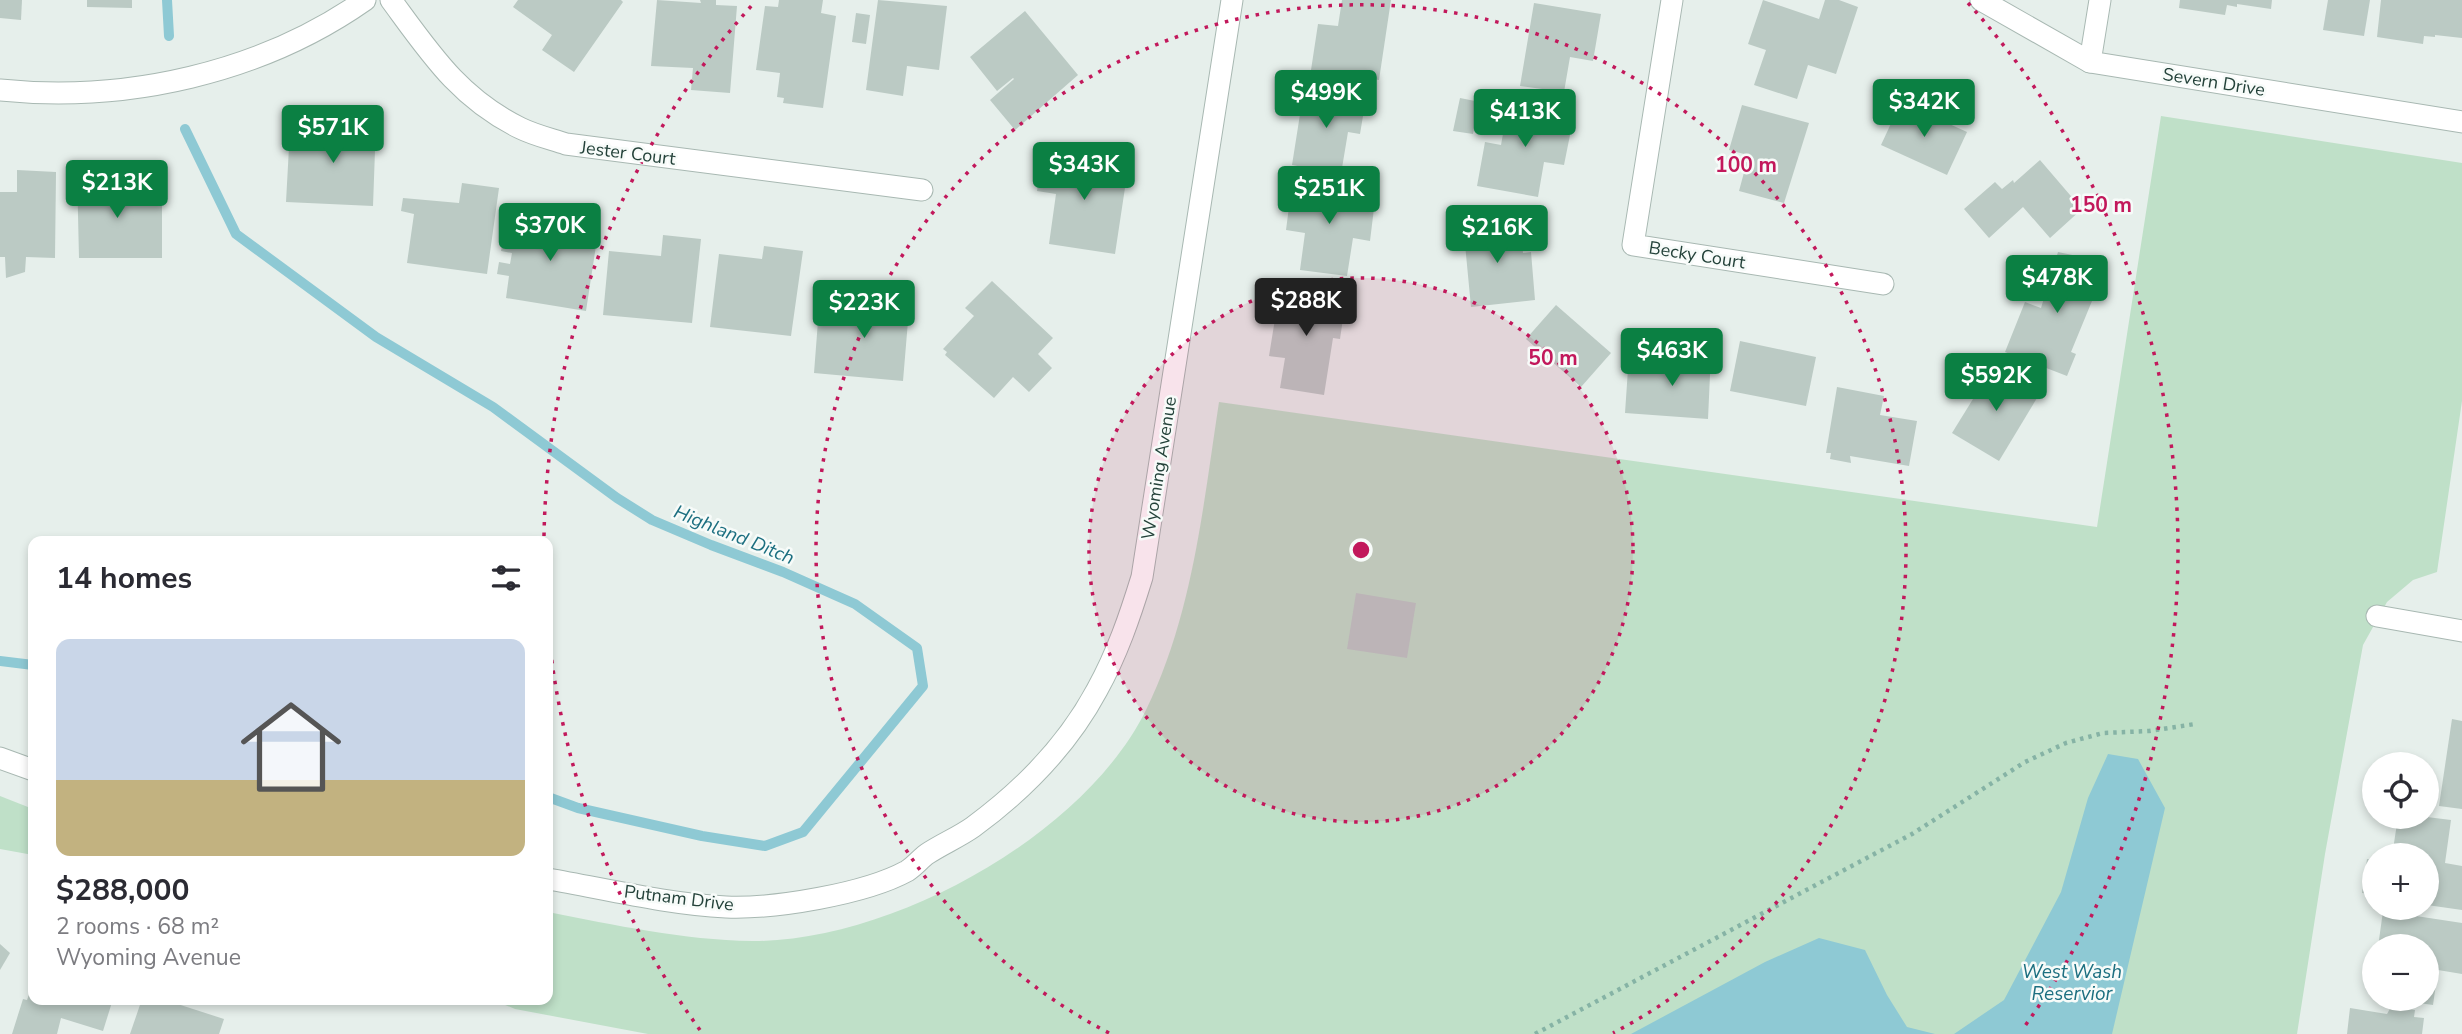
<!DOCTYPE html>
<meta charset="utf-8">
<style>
:root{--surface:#fff;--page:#f7f7f7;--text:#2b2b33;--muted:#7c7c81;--line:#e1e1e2;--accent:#0b8043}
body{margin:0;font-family:"Nunito Sans",sans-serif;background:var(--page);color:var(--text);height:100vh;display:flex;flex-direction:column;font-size:26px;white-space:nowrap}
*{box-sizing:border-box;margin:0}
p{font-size:23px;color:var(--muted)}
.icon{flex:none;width:38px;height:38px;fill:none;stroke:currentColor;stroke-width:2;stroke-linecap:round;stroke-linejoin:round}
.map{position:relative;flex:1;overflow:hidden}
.side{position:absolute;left:28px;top:536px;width:525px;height:469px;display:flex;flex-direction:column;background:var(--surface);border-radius:14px;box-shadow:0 4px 10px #0003}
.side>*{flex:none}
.controls{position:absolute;left:2362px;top:752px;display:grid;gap:14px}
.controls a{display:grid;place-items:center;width:77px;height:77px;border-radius:50%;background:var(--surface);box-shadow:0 4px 10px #0003;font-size:35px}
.price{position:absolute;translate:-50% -60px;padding:0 16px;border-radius:7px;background:var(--accent);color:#fff;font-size:23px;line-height:46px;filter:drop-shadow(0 2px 4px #0008)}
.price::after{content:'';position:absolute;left:50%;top:42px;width:21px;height:16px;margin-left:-10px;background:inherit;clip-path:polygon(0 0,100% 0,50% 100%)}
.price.selected{background:#222;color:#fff}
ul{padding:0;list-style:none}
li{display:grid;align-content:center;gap:14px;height:371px;padding:0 28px}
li+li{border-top:2px solid var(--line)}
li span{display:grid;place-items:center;height:217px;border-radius:14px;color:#555}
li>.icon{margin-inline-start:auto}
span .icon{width:126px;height:126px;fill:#fffc;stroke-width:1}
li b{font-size:30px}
h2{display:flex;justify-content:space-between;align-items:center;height:84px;padding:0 28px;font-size:30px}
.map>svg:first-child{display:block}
.green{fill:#bfe0c8}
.water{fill:#8ec9d4}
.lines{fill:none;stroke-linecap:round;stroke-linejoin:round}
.stream{stroke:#8ec9d4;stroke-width:10}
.building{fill:#bbcac4}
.minor-casing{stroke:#a8b8b2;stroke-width:23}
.path{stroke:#86b3a5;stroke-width:4.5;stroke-dasharray:3.5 5;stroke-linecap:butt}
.minor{stroke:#fff;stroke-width:21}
.ring{fill:none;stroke:#c2185b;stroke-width:3.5;stroke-dasharray:3.5 7}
.labels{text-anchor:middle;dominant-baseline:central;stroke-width:5;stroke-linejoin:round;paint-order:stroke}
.street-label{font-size:18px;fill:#24423a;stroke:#f7fbf9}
.water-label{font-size:19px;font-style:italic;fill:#1c6f80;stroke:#f7fbf9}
.centre{fill:#c2185b;stroke:#f7fbf9;stroke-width:3.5}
.ring-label{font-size:21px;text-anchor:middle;font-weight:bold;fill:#c2185b;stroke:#f7fbf9;stroke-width:5;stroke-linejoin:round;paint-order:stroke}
</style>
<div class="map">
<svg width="2462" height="1034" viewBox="0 0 2462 1034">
<rect width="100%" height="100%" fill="#e6efeb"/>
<g class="green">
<path d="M2161,116L2462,163V401L2437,572L2413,580L2387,602L2363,645L2325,854L2297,1034H648L515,1009L491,999H548V912C615,925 683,940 752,941C891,942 1084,836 1146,710C1193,614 1203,506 1219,402L2097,527Z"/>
<path d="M0,796L33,809V855L0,849Z"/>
</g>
<g class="water">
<path d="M2108,754L2138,759L2165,808L2112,1034H1954L2004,1000L2061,892L2088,798Z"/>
<path d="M1819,938L1865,950L1887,995L1907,1027L1935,1034H1631L1765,962Z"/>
</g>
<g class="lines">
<g class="stream">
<path d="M167,0L169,36"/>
<path d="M185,129L236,234L376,337L493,407L617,498L652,520L711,545L783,572L855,604L917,648L923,686L803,832L765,846L702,836L578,808L548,797"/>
<path d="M0,661L33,665"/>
</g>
</g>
<g class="building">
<path d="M0,0H22L21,20L0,18Z"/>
<path d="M87,0H132V8L87,7Z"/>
<path d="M518,0H621L623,2L574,72L542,50L552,35L513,7Z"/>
<path d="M657,0L701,3L700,0H716V5L737,6L730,93L691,90L693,68L651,66Z"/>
<path d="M779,0H823L821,13L836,16L823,108L783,103L784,98L777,97L780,73L756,70L765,6L778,7Z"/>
<path d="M878,0L947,6L939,70L907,66L903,96L866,90Z"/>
<path d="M1342,0H1391L1379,80L1311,70L1318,24L1338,26Z"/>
<path d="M1763,0L1819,19L1825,0H1839L1858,7L1836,74L1808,65L1797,99L1754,85L1766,50L1748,44Z"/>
<path d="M2180,0H2272L2271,9L2237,4V7L2227,5L2225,15L2179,8Z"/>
<path d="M2328,0H2370L2364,36L2323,30Z"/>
<path d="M2381,0H2462V38L2435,35V37L2424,36L2423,44L2377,37Z"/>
<path d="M1534,3L1601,14L1593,61L1570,57L1564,92L1520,86Z"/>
<path d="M1025,11L1078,75L1015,130L990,100L1014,79L1013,78L997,91L970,57Z"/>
<path d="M856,13L870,15L866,44L852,42Z"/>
<path d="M1304,89L1354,97L1353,103L1365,104L1360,134L1348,132L1341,174L1292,165Z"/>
<path d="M1460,98L1480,102L1473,134L1453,131Z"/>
<path d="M1513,102L1571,114V120H1573L1564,165L1544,162L1538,197L1477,186L1485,142L1501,145L1508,106L1512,107Z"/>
<path d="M1901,102L1967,132L1947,175L1881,145Z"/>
<path d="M1742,105L1809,123L1784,203L1739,191L1746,165L1741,164L1744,154L1729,150Z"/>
<path d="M338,122L376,123L373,206L286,202L290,129L337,131Z"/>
<path d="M1043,153L1071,157V160L1128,168L1115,254L1049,244L1056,194L1037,191Z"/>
<path d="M2040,160L2082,209L2050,238L2023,207L1989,238L1964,209L1995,182L2002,189L2013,180L2014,183Z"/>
<path d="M17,170L56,172L55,258L26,257L25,272L6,278L5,257H0V192H17Z"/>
<path d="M77,172H116V193H162V258H79Z"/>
<path d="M462,183L499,188L487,274L407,263L414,214L401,211L403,198L459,203Z"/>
<path d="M1292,184L1358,193V198L1375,200L1370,241L1353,238L1347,276L1300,270L1305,233L1286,230Z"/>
<path d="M1507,219L1509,237H1515L1516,243L1522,242L1523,253L1531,252L1535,300L1471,307L1463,223Z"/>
<path d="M563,220L599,226L586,311L506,298L509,276L497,274L499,262L510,264L512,253L501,251L506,224L516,226L517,221L562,228Z"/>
<path d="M663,235L701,239L692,323L603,315L609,251L661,256Z"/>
<path d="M764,246L803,251L791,336L710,327L719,254L762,259Z"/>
<path d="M2058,252L2101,261L2100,266H2102L2092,301L2071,352L2076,354L2067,376L2005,352L2025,302L2041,308Z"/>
<path d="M992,281L1053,338L1038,354L1052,368L1029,392L1013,377L994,398L945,355L947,352L943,349L974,316L965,308Z"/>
<path d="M1280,288L1346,298L1340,339L1333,338L1324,395L1280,388L1285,358L1269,356Z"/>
<path d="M872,293L910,297L903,381L814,373L819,308L870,313Z"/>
<path d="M1556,305L1611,353L1581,387L1526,339Z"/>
<path d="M1740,341L1816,357L1806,406L1730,391Z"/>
<path d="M1667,351L1709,355L1710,375L1708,419L1625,413L1628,369L1665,371Z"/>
<path d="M1994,365L2040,393L1999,461L1952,433Z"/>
<path d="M1837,387L1884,396L1880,415L1917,421L1909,466L1850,456L1851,463L1830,459L1831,453H1826Z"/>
<path d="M1356,593L1416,603L1407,658L1347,649Z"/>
<path d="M2452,719L2462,721V809L2439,806Z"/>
<path d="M2398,817H2427L2451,820L2445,863L2462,866V910L2427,905V856H2392Z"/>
<path d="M2367,859L2375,860V894L2362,893Z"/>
<path d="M2383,911L2462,923V974L2438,970L2433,1005L2404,1001L2427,999V947H2378Z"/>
<path d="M0,944L10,953L0,970Z"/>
<path d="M33,983V999H113L103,1031L61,1018L57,1034H12L23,999L27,1000Z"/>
<path d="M142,999H162L224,1019L219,1034H130Z"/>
<path d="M2391,1007L2415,1010L2414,1017L2424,1018L2422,1034H2347L2350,1008L2387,1014Z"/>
</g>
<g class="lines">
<defs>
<g id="minor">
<path d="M391,0C430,53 459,98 520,128C534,135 551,139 566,144L922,190"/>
<path d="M1672,0L1633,245L1883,284"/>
<path d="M1981,0L2090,62L2462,122"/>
<path d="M2090,62L2100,0"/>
<path d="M0,90C126,103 261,73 365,0"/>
<path d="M2377,616L2462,631"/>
<path d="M0,758L33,770"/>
<path d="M548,879C606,889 667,904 726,907C774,909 865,894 907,871C915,866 920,859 927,854C942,844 959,837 973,827C1022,791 1068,744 1097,690C1117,654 1130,616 1142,577L1232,0"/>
</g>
</defs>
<use href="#minor" class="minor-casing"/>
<path class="path" d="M1535,1034L1912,834L2025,762L2066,743L2103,733L2149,731L2195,724"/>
<use href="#minor" class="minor"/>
</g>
<circle cx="1361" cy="550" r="272" fill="#c2185b" fill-opacity=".12"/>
<g class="ring">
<circle cx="1361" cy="550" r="272"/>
<path d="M1109 1033A545 545 0 1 1 1613 1033"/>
<path d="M700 1030A817 817 0 0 1 548 628M544 536A817 817 0 0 1 754 3M1968 3A817 817 0 0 1 2022 1030"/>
</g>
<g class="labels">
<g class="street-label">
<text transform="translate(2214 82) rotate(9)">Severn Drive</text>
<text transform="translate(628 153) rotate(7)">Jester Court</text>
<text transform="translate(1697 255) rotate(9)">Becky Court</text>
<text transform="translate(1159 468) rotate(-81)">Wyoming Avenue</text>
<text transform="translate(679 898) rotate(7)">Putnam Drive</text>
</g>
<g class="water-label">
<text transform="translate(734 535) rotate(22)">Highland Ditch</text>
<text x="2072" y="972">West Wash<tspan x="2072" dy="22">Reservior</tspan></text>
</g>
</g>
<circle cx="1361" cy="550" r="10" class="centre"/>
<g class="ring-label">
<text x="1746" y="172">100 m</text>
<text x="2101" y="212">150 m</text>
<text x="1553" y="365">50 m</text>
</g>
</svg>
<div class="controls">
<a><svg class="icon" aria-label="locate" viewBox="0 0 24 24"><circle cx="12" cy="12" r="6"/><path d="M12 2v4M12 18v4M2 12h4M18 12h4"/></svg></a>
<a>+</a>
<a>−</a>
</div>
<b class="price" style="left:1326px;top:130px">$499K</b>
<b class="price" style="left:1924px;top:139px">$342K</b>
<b class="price" style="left:1525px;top:149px">$413K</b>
<b class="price" style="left:333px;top:165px">$571K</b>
<b class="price" style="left:1084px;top:202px">$343K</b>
<b class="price" style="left:117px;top:220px">$213K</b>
<b class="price" style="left:1329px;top:226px">$251K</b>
<b class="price" style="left:550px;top:263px">$370K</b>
<b class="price" style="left:1497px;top:265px">$216K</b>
<b class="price" style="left:2057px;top:315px">$478K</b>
<b class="price selected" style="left:1306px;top:338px">$288K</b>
<b class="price" style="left:864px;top:340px">$223K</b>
<b class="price" style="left:1672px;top:388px">$463K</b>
<b class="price" style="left:1996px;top:413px">$592K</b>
<section class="side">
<h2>14 homes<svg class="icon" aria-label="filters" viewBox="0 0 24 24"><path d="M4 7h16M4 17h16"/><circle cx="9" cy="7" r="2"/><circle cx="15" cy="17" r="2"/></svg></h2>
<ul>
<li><span style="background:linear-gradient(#c9d6e8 65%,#c2b280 0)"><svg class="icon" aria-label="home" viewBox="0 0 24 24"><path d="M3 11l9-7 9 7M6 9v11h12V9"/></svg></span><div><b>$288,000</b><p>2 rooms · 68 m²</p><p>Wyoming Avenue</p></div></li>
</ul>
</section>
</div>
